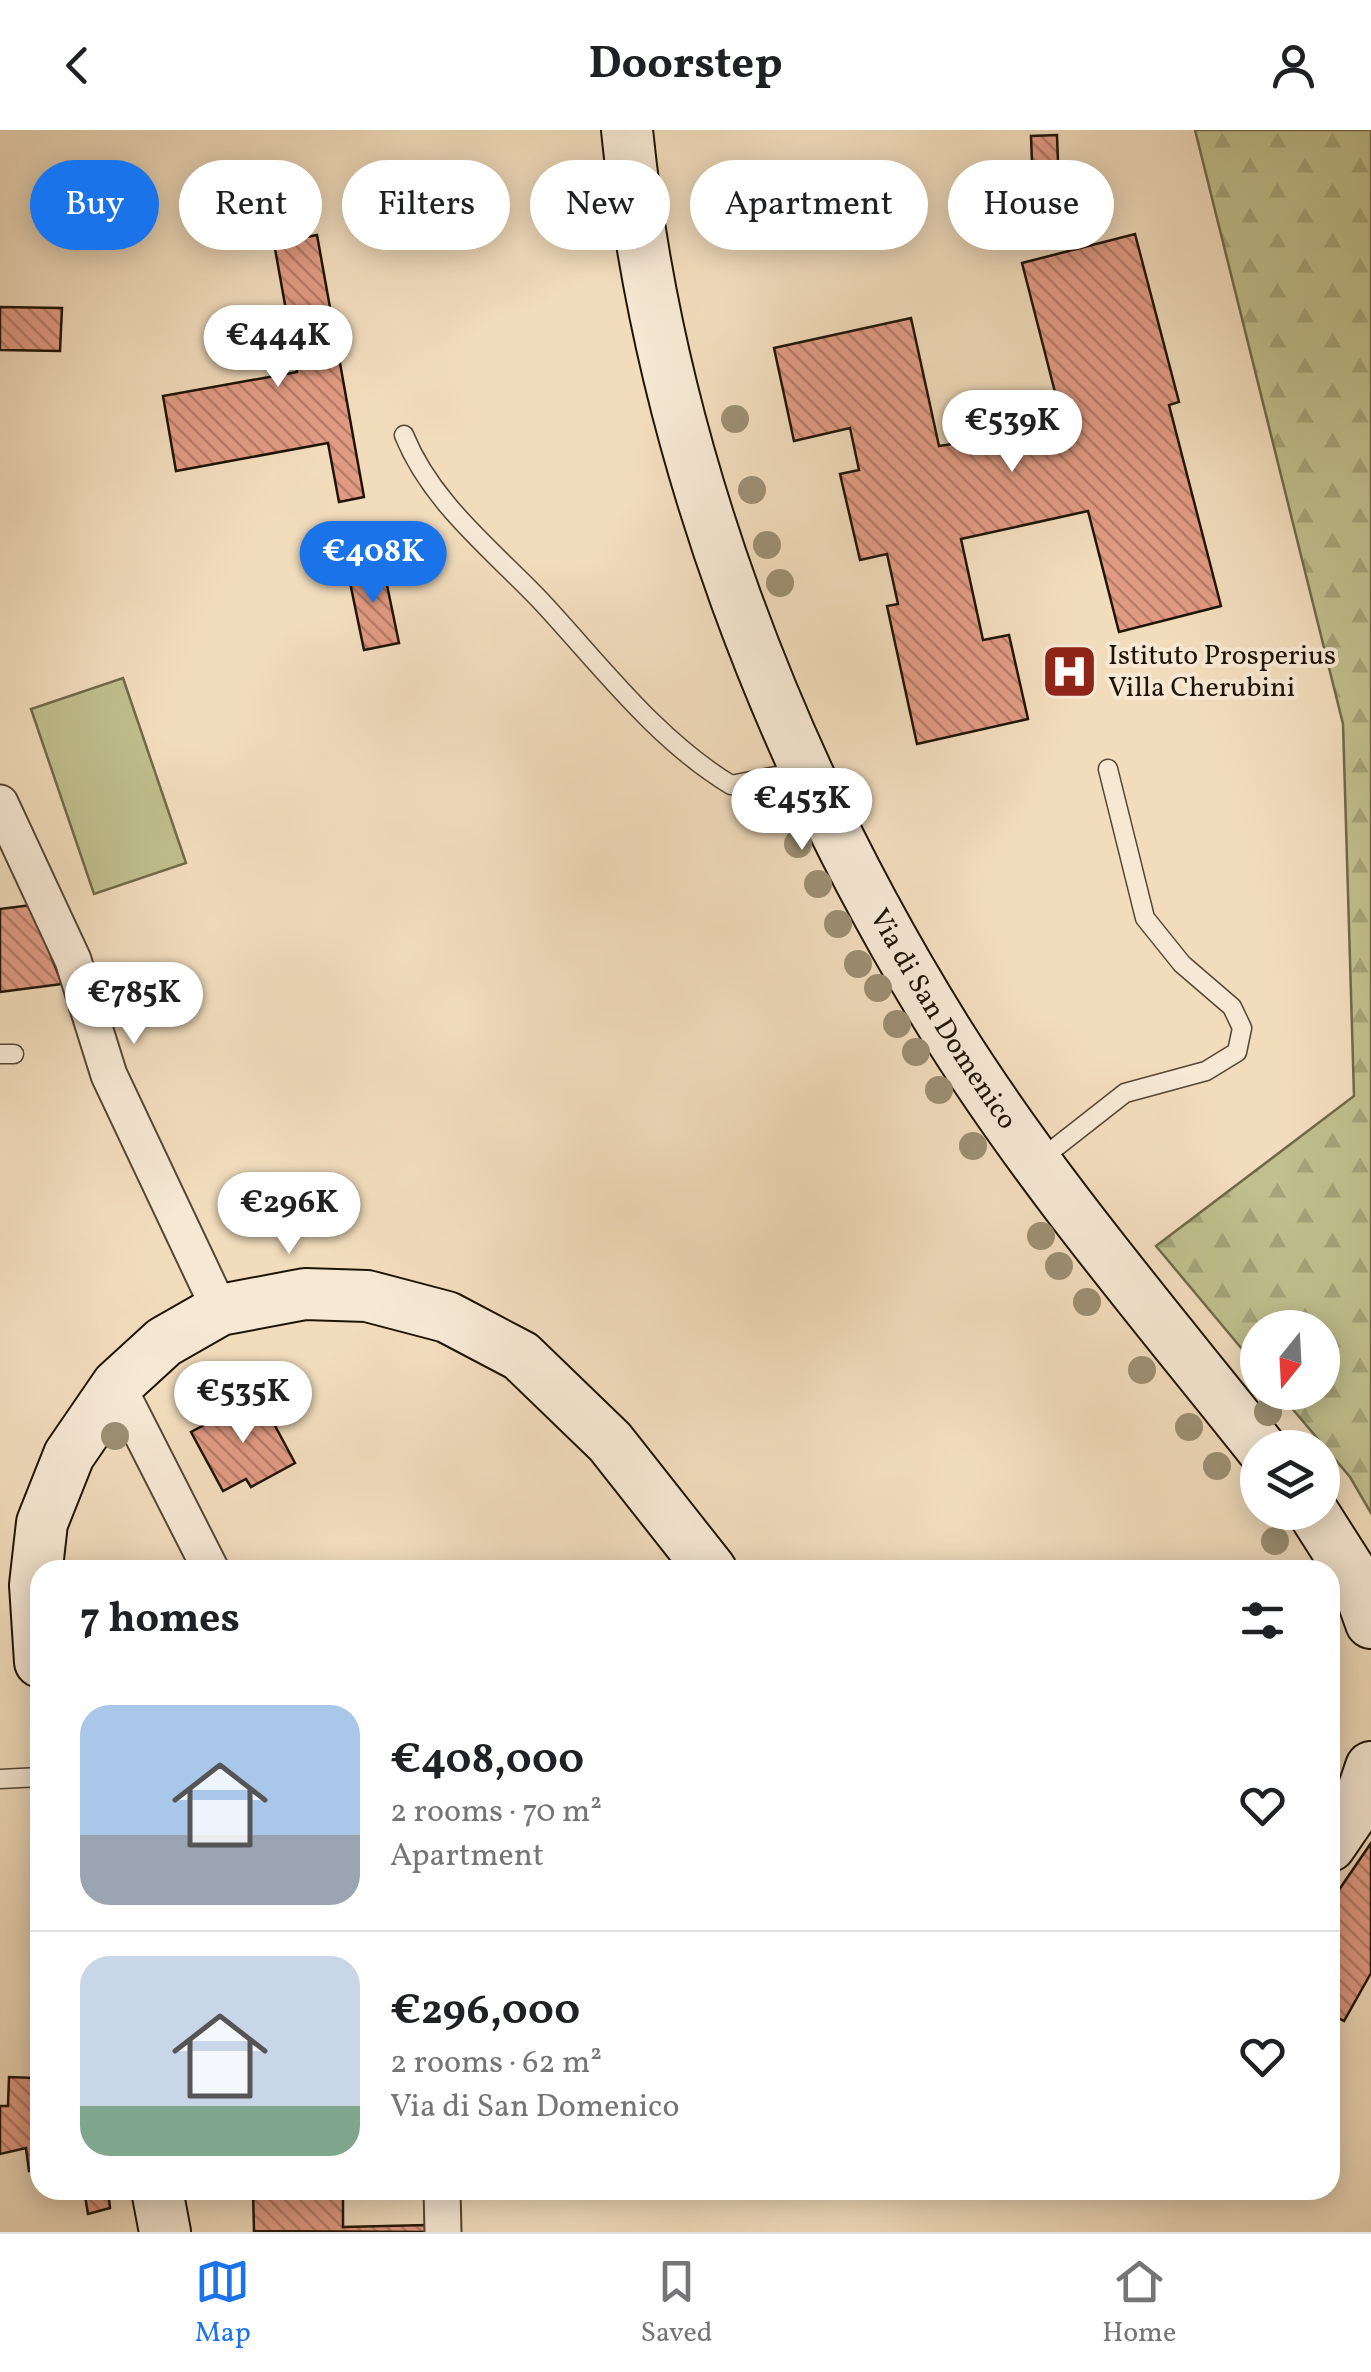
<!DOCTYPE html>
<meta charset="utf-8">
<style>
:root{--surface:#fff;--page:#f6f6f6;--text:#202124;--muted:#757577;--line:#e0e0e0;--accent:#1a73e8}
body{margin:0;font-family:Vollkorn,serif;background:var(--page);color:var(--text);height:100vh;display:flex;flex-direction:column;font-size:38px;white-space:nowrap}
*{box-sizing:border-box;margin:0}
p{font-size:32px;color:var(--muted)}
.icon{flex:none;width:55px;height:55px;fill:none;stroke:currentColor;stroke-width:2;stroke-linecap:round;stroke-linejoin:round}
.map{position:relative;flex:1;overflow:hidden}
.drawer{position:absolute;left:30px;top:1430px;width:1310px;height:640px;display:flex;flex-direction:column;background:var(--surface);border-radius:30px;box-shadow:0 5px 25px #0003}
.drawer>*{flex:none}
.guide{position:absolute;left:30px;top:30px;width:1312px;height:90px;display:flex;gap:20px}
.needle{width:65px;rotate:198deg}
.tools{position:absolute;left:1240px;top:1180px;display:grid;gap:20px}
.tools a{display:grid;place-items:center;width:100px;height:100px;border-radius:50%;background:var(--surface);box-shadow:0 5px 25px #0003;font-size:50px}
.price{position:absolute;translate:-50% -85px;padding:0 22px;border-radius:35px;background:#fff;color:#222;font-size:32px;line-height:65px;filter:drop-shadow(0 2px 5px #0008)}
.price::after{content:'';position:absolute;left:50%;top:60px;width:30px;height:22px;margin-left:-15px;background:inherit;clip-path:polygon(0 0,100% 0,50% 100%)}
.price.selected{background:var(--accent);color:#fff}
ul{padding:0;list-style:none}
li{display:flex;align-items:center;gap:30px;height:250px;padding:0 50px}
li+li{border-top:2px solid var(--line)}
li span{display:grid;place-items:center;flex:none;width:280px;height:200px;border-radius:30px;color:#555}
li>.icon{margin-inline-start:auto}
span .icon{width:120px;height:120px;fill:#fffc;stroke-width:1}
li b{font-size:42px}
h2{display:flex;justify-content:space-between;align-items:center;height:120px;padding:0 50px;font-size:42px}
.chip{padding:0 35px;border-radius:45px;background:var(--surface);box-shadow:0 5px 25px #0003;font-size:35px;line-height:90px}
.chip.selected{background:var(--accent);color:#fff}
header{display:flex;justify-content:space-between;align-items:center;height:130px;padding:0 50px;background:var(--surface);font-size:45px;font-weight:700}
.dock{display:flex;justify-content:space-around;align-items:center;height:140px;border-top:2px solid var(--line);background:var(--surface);font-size:28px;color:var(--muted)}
.dock a{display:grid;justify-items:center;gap:5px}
.dock .selected{color:var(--accent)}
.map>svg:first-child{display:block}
.forest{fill:url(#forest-firs);stroke:#706a4a;stroke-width:2.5}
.garden{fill:#c0bf8d;stroke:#706a4a;stroke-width:2.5}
.building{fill:url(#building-back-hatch);stroke:#1f1506;stroke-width:2.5}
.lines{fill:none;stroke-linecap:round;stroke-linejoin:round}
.lane-casing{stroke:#544734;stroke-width:21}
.street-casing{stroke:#544734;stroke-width:39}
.secondary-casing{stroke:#1f1506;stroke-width:54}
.lane{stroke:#f6e8d3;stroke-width:18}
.street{stroke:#f6e8d3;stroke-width:35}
.secondary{stroke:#f6e8d3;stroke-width:50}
.tree{fill:#9c8f72}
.labels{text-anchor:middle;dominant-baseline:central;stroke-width:8;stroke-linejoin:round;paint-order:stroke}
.poi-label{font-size:28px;fill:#1f1506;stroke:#f6e8d3;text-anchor:start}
.street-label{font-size:28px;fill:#1f1506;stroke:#f6e8d3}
</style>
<header><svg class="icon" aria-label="back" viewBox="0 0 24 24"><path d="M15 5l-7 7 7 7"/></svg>Doorstep<svg class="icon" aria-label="person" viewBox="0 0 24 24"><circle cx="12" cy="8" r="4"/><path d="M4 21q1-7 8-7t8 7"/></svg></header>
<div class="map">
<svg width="1371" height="2102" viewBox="0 0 1371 2102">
<defs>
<pattern id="forest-firs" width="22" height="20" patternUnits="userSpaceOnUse" patternTransform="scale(2.5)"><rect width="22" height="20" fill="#c0bf8d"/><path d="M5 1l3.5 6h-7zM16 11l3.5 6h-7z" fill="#a5a378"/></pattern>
<pattern id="building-back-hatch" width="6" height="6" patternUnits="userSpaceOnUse" patternTransform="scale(2.5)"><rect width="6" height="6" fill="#e19b83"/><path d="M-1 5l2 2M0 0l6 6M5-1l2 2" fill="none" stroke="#b67d69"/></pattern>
</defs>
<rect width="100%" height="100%" fill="#f1dcbc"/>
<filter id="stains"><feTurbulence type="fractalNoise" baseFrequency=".002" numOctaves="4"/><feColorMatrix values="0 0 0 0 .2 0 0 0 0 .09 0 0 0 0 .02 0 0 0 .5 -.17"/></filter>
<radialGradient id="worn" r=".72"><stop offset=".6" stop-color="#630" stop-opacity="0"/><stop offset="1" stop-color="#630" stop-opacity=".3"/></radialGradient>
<path class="forest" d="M1195,0H1371V1383L1350,1347L1279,1263L1322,1262V1198H1258L1257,1237L1156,1116L1354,966L1343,594Z"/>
<path class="garden" d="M123,548L186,733L94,764L31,579Z"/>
<g class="building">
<path d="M1057,5L1058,32H1032L1031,6Z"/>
<path d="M1135,104L1179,272L1169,275L1221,476L1119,502L1088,381L961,409L983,510L1009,505L1028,589L917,614L887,476L898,474L887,424L860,430L840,344L859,340L850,298L794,311L774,218L911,188L939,316L952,314L947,295L1057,270L1022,133Z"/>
<path d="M317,105L364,367L339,372L328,313L176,341L163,266L297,242L274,113Z"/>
<path d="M0,177L62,178L60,221L0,220Z"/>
<path d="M382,431L399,513L364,520L347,438Z"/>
<path d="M31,775L62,854L0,862V779Z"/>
<path d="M259,1266L295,1333L251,1357L246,1349L223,1361L191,1302Z"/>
<path d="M1371,1713V1843L1344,1891L1330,1883V1773Z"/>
<path d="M35,1937H40V2039L29,2041L26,2018L0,2024V1976H8L9,1947L35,1948Z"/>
<path d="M84,2060H108L110,2078L88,2084Z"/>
<path d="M253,2060H343V2097L427,2095L428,2102L254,2101Z"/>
</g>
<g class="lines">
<defs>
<g id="lane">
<path d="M404,305C431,372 490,418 539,469C599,533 655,609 731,655L801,641"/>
<path d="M0,924H14"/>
<path d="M1037,1032L1125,963L1206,941L1237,922L1242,898L1232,877L1182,834L1145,788L1108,639"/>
<path d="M0,1649L40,1647"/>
</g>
<g id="street">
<path d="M0,673L73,830L109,945L220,1180"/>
<path d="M117,1255L211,1440"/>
<path d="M442,2060L443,2102"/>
</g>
<g id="secondary">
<path id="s1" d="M627,0C659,318 779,632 947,902C1039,1049 1153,1182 1261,1318"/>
<path d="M1313,1382L1355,1448L1371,1493"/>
<path d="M40,1532L35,1455L42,1393L69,1325L117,1255L164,1212L220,1180L305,1164L367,1166L447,1187L521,1226L610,1312L711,1440"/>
<path d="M1330,1716L1358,1675L1371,1637"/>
<path d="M157,2060L165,2102"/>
</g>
</defs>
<use href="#lane" class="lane-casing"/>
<use href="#street" class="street-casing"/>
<use href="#secondary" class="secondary-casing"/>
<use href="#lane" class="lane"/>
<use href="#street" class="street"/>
<use href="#secondary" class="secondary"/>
</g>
<g class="tree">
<circle cx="735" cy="289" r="14"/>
<circle cx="752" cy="360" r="14"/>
<circle cx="767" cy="415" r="14"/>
<circle cx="780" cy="453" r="14"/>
<circle cx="798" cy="714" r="14"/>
<circle cx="818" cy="754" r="14"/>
<circle cx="838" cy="794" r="14"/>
<circle cx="858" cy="834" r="14"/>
<circle cx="878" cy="858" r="14"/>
<circle cx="897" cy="894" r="14"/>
<circle cx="916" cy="922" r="14"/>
<circle cx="939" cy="960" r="14"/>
<circle cx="973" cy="1016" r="14"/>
<circle cx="1041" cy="1106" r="14"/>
<circle cx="1059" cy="1136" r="14"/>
<circle cx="1087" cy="1172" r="14"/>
<circle cx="1142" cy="1240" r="14"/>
<circle cx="1268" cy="1282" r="14"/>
<circle cx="1189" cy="1297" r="14"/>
<circle cx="115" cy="1306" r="14"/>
<circle cx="1217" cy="1336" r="14"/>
<circle cx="1275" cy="1411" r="14"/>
</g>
<defs>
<symbol id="hospital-square" viewBox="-11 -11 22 22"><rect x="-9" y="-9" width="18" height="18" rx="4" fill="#8f2418" stroke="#f6e8d3"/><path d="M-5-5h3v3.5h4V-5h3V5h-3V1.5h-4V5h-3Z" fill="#fff"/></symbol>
</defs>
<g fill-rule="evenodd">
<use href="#hospital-square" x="1038" y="510" width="63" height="63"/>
</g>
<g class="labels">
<g class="poi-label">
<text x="1108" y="526">Istituto Prosperius<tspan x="1108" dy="32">Villa Cherubini</tspan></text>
</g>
<g class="street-label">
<text stroke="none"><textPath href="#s1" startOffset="952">Via di San Domenico</textPath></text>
</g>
</g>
<rect width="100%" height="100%" filter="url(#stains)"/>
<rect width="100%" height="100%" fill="url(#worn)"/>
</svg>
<div class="tools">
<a><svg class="needle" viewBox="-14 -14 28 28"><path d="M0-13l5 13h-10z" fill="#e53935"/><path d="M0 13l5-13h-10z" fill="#757577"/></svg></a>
<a><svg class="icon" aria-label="layers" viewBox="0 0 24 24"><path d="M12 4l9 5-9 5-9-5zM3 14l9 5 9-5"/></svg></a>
</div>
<b class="price" style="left:278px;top:260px">€444K</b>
<b class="price" style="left:1012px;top:345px">€539K</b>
<b class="price selected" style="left:373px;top:476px">€408K</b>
<b class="price" style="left:802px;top:723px">€453K</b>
<b class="price" style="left:134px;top:917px">€785K</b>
<b class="price" style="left:289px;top:1127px">€296K</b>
<b class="price" style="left:243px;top:1316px">€535K</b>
<div class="guide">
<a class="chip selected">Buy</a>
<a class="chip">Rent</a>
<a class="chip">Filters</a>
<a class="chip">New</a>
<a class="chip">Apartment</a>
<a class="chip">House</a>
</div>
<section class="drawer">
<h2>7 homes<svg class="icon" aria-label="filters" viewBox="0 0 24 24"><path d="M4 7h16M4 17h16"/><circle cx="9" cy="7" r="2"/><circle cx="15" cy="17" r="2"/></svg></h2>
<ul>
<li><span style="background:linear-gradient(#a9c7e8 65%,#9aa5b1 0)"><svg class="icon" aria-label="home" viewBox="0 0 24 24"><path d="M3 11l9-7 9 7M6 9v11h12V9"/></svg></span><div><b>€408,000</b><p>2 rooms · 70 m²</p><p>Apartment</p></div><svg class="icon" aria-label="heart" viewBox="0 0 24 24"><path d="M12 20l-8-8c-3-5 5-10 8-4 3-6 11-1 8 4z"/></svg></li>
<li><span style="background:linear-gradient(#c9d6e8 75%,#7fa58c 0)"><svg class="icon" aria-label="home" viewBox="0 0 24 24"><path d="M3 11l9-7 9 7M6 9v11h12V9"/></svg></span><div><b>€296,000</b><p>2 rooms · 62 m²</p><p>Via di San Domenico</p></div><svg class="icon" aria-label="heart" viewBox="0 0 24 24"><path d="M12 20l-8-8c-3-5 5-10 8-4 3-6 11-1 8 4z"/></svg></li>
</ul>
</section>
</div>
<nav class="dock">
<a class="selected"><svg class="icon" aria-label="map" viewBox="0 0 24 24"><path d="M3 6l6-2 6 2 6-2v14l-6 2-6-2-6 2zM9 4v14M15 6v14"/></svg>Map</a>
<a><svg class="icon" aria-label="saved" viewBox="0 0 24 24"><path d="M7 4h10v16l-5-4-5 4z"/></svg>Saved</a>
<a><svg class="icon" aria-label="home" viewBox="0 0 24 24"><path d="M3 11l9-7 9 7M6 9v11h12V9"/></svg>Home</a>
</nav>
